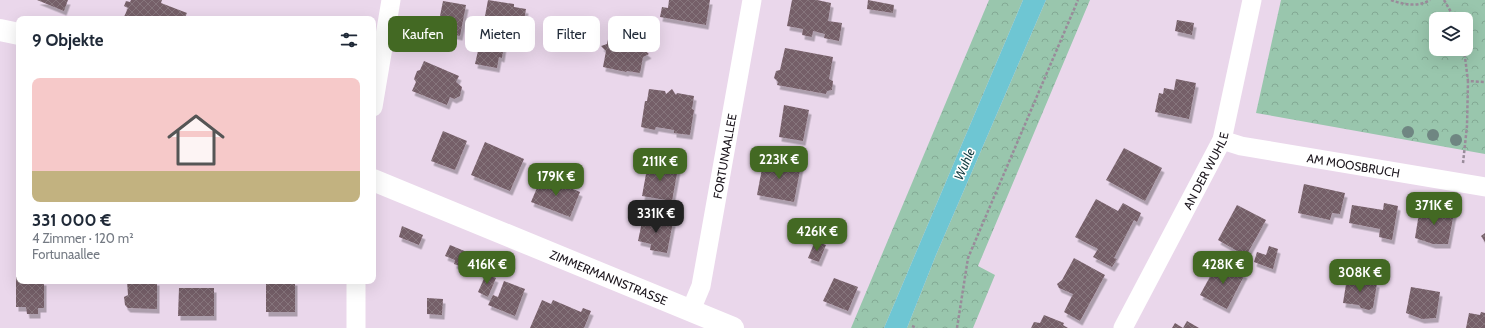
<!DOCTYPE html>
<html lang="de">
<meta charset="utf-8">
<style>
:root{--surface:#fff;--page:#f2f2f3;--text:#1f2937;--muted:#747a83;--accent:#436923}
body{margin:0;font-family:Cabin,sans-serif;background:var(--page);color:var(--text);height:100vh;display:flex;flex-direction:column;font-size:15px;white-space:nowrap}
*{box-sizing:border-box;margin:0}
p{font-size:13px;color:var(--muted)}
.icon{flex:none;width:22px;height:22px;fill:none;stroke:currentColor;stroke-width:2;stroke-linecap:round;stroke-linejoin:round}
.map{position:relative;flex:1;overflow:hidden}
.side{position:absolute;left:16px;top:16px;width:360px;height:268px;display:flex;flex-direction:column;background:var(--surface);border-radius:8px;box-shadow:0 4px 16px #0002}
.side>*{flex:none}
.guide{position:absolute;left:388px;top:16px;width:380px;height:36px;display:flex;gap:8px}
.fabs{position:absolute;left:1429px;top:12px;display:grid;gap:8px}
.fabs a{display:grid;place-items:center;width:44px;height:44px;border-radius:8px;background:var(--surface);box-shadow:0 4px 16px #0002;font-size:20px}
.price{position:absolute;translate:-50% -34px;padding:0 9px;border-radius:8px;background:var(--accent);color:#fff;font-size:13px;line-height:26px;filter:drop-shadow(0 1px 2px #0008)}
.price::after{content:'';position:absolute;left:50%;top:24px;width:12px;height:9px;margin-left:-6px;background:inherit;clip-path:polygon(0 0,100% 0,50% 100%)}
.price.on{background:#222;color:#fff}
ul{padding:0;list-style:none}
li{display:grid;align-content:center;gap:8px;height:212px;padding:0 16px}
li span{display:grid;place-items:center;height:124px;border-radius:8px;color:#555}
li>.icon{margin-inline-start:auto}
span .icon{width:72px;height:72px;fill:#fffc;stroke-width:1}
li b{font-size:17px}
h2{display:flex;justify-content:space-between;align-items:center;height:48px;padding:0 16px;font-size:17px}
.pill{padding:0 14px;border-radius:8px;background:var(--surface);box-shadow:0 4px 16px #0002;font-size:14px;line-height:36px}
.pill.on{background:var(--accent);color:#fff}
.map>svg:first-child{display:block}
.park{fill:url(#park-crowns);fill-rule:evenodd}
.water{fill:#6ec6d3}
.building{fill:url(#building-cross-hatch);filter:url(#shadow)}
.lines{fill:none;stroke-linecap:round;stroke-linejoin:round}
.path{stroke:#998b9a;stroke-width:2.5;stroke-dasharray:3 2;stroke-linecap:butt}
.minor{stroke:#fff;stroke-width:19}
.tertiary{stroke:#fff;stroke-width:22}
.tree{fill:#6f8682}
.labels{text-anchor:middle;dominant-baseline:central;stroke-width:3;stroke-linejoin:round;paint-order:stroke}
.street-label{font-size:12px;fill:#1a141b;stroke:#fff}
.water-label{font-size:13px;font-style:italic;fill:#164045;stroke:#fff}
</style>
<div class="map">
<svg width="1485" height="328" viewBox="0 0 1485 328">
<defs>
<pattern id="park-crowns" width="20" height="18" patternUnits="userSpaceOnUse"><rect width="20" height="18" fill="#99c6ad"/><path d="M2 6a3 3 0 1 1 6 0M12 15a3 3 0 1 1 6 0" fill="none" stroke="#83a994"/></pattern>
<pattern id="building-cross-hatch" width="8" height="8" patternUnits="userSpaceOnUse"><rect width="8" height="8" fill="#755e67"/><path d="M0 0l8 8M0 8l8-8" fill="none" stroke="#86747c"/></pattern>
<filter id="shadow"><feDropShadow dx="2.5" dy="4.5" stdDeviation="0" flood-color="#0004"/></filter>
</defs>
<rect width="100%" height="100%" fill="#ead7eb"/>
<g class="park">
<path d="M989,0H1023L884,328H851Z"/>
<path d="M1046,0H1090L978,266L995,275L973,328H907L936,255Z"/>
<path d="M1281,0H1485V154L1256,113ZM1436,19H1466V49H1436Z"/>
</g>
<path class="water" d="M1023,0H1046L936,255L907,328H884Z"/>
<g class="building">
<path d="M37,0H68L64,11Z"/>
<path d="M131,0H162L161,3L187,13L184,19H123L128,8L124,6L126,1L130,2Z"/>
<path d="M488,0L514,4V7L526,9L521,38L482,32Z"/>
<path d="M669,0H710L706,25L660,17L662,7L668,8Z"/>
<path d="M792,0H817L831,3L828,21L842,23L839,41L824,38L825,34L813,31L812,37L802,35L803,29L787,26Z"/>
<path d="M868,0L894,5L893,13L867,9Z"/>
<path d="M443,1L466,5L460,36L437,31Z"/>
<path d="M1177,20L1194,23L1192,35L1175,31Z"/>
<path d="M610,30L647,36L644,50L649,54L643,57L640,73L627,71L626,72L603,67L606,51L601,46L607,44Z"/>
<path d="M480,42L504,45L502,58L499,57L497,68L475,64Z"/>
<path d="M785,48L833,57L829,79L833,81L832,90L827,91L826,94L777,85L778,82L774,78L776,71L780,70Z"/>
<path d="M424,61L459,76L456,82L462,87L460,96L454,99L450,97L447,105L412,91L416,82L414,79L417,71L420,70Z"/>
<path d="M1176,79L1196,83L1189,119L1155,112L1159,93L1163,94L1164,88L1174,90Z"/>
<path d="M649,89L665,91L666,94L672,89L676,95L677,93L694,96L692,109L694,110L690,135L674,133V130L656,127L655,130L641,127L645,101H647Z"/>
<path d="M784,105L809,110L803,141L779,137Z"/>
<path d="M443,131L467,141L455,170L431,161Z"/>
<path d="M485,142L524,159L510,191L471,175Z"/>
<path d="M1124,148L1162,168L1145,201L1106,180Z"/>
<path d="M764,158L801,165L794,202L757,195Z"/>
<path d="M648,163L678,168L672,201L642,196Z"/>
<path d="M542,176L580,192L570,217L531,202Z"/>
<path d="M1304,184L1345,193L1340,214L1332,213L1330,220L1298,213Z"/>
<path d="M1096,199L1118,211L1123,203L1141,213L1137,222L1134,220L1114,258L1117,259L1112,267L1093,257L1098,249L1075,237Z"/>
<path d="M1384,203L1398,206L1392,240L1379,237L1380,229L1349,223L1352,205L1383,210Z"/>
<path d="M1237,205L1266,220L1246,256L1218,240Z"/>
<path d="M1420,207L1454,213L1448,244H1433L1415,238Z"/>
<path d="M643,217L673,222L667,253L650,250L651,244L638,241Z"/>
<path d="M402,226L423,235L419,245L399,237Z"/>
<path d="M1485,233V242L1481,236Z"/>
<path d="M815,241L826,245L819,262L808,258Z"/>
<path d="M450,245L474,255L468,269L454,264L455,260L445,256Z"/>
<path d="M1269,246L1278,249L1273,269L1254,262L1257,252L1266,255Z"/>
<path d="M1074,258L1105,275L1080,321L1064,312L1073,294L1059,288L1057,284L1062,280Z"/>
<path d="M1219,260L1245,274L1227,309L1200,295Z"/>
<path d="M486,274L496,278L488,297L478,292Z"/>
<path d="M16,277H19V281H44V308H38V314H27L26,307H16Z"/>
<path d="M834,278L858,287L848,311L823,301Z"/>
<path d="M1347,278L1377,283L1373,308L1369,310L1361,308L1359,305L1343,303Z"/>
<path d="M127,281H157V309L128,308L125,305L124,297L128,295Z"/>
<rect x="266" y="281" width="29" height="31"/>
<path d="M504,281L525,289L515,316L488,305L493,295L498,297Z"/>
<path d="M1411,287L1440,292L1436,318L1422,319L1406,313Z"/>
<path d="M179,288H214V316H178Z"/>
<path d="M427,298L443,299L442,315L427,314Z"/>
<path d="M542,300L551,304L553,300L581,312L583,308L591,311L584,328H530Z"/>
<path d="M1481,312L1485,313V328H1466L1469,313L1480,315Z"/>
<path d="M1044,315L1064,323L1063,325L1068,328H1031L1034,322L1040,323Z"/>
<path d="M1187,321L1199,328H1172L1175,323L1183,328Z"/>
</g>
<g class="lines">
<g class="path">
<path d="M1391,0C1404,5 1419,7 1430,0"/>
<path d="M1444,0L1455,19"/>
<path d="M1464,49L1468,81"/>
<path d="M1463,163L1467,126L1468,81L1485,82"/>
<path d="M912,326L917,328"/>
<path d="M957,328L968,258L1078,0"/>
</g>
<g class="minor">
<path d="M373,107L391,0"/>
<path id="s1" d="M1222,140L1241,146L1485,187"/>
<path id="s2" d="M691,310L701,286L752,0"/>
<path d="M356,328V281"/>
<path id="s3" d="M1123,328L1222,140L1252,0"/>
</g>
<g class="tertiary">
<path d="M0,30L19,34"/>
<path id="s4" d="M373,180L733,328"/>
</g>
</g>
<g class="tree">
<circle cx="1408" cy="132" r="6"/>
<circle cx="1433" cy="135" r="6"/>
<circle cx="1456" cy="140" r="6"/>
</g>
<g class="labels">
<g class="street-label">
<text stroke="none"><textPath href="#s2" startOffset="158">FORTUNAALLEE</textPath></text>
<text stroke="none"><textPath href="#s1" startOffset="134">AM MOOSBRUCH</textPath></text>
<text stroke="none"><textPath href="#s3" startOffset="178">AN DER WUHLE</textPath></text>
<text stroke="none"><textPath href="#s4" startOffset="255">ZIMMERMANNSTRASSE</textPath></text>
</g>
<g class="water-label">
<text transform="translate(964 164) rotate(-67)">Wuhle</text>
</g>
</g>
</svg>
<div class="fabs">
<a><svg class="icon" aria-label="layers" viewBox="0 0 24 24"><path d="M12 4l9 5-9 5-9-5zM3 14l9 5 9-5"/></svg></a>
</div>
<b class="price" style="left:779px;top:180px">223K €</b>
<b class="price" style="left:660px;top:182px">211K €</b>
<b class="price" style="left:556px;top:197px">179K €</b>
<b class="price" style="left:1434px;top:226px">371K €</b>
<b class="price on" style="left:656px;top:234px">331K €</b>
<b class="price" style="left:817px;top:252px">426K €</b>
<b class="price" style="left:487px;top:285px">416K €</b>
<b class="price" style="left:1223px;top:285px">428K €</b>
<b class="price" style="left:1360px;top:293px">308K €</b>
<div class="guide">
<a class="pill on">Kaufen</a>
<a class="pill">Mieten</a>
<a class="pill">Filter</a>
<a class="pill">Neu</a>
</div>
<section class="side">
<h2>9 Objekte<svg class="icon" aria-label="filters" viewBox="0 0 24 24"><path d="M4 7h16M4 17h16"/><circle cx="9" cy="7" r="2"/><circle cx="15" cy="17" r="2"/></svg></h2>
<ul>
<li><span style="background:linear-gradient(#f6c9c9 75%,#c2b280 0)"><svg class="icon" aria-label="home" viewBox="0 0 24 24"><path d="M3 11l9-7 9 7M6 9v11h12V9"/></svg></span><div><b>331 000 €</b><p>4 Zimmer · 120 m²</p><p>Fortunaallee</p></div></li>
</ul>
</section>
</div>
